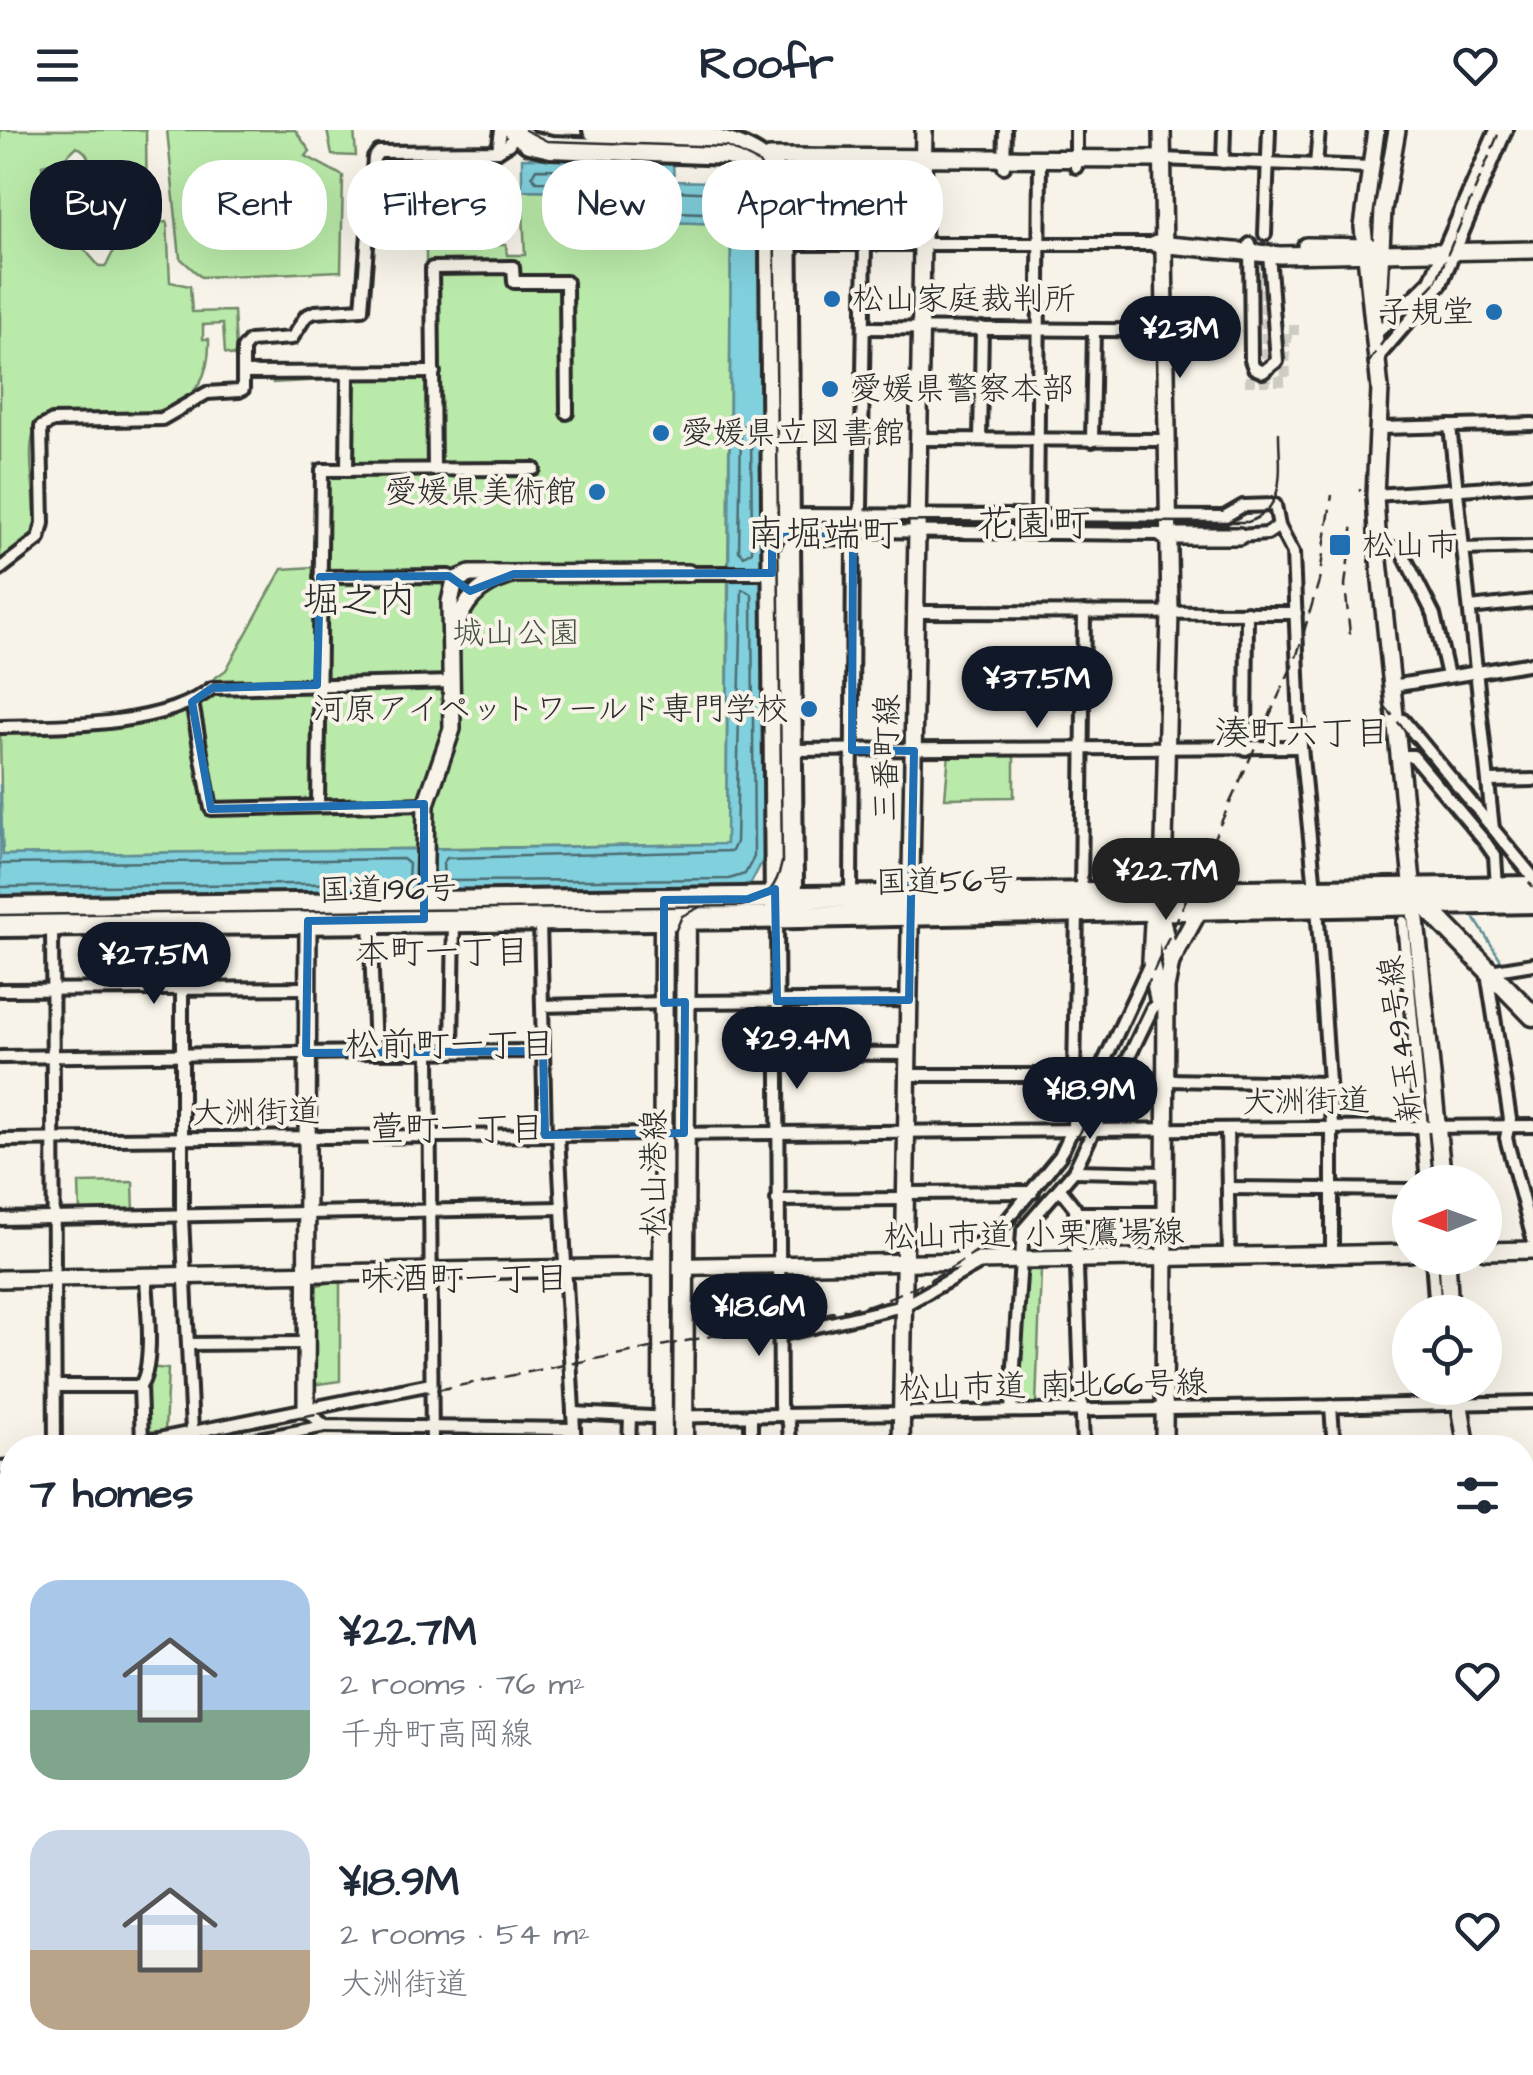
<!DOCTYPE html>
<meta charset="utf-8">
<style>
:root{--surface:#fff;--page:#f2f2f3;--text:#1f2937;--muted:#747a83;--accent:#111827}
body{margin:0;font-family:"Architects Daughter","Klee One",sans-serif;background:var(--page);color:var(--text);height:100vh;display:flex;flex-direction:column;font-size:38px;white-space:nowrap}
*{box-sizing:border-box;margin:0}
p{font-size:32px;color:var(--muted)}
.icon{flex:none;width:55px;height:55px;fill:none;stroke:currentColor;stroke-width:2;stroke-linecap:round;stroke-linejoin:round}
.map{position:relative;flex:1;overflow:hidden}
.drawer{position:absolute;left:0px;top:1305px;width:1535px;height:640px;display:flex;flex-direction:column;background:var(--surface);border-radius:40px 40px 0 0;box-shadow:0 10px 40px #0002}
.drawer>*{flex:none}
.top-card{position:absolute;left:30px;top:30px;width:1000px;height:90px;display:flex;gap:20px}
.needle{width:65px;rotate:269deg}
.controls{position:absolute;left:1392px;top:1035px;display:grid;gap:20px}
.controls a{display:grid;place-items:center;width:110px;height:110px;border-radius:50%;background:var(--surface);box-shadow:0 10px 40px #0002;font-size:50px}
.price{position:absolute;translate:-50% -85px;padding:0 22px;border-radius:35px;background:var(--accent);color:#fff;font-size:32px;line-height:65px;filter:drop-shadow(0 2px 5px #0008)}
.price::after{content:'';position:absolute;left:50%;top:60px;width:30px;height:22px;margin-left:-15px;background:inherit;clip-path:polygon(0 0,100% 0,50% 100%)}
.price.active{background:#222;color:#fff}
ul{padding:0;list-style:none}
li{display:flex;align-items:center;gap:30px;height:250px;padding:0 30px}
li span{display:grid;place-items:center;flex:none;width:280px;height:200px;border-radius:30px;color:#555}
li>.icon{margin-inline-start:auto}
span .icon{width:120px;height:120px;fill:#fffc;stroke-width:1}
li b{font-size:42px}
h2{display:flex;justify-content:space-between;align-items:center;height:120px;padding:0 30px;font-size:42px}
.pill{padding:0 35px;border-radius:40px;background:var(--surface);box-shadow:0 10px 40px #0002;font-size:35px;line-height:90px}
.pill.active{background:var(--accent);color:#fff}
header{display:flex;justify-content:space-between;align-items:center;height:130px;padding:0 30px;background:var(--surface);font-size:45px;font-weight:700}
.map>svg:first-child{display:block}
.green{fill:#baeaa9;stroke:#728a6a;stroke-width:2.5;fill-rule:evenodd}
.water{fill:#81d0dd;stroke:#5f8e96;stroke-width:2.5}
.lines{fill:none;stroke-linecap:round;stroke-linejoin:round}
.shore{stroke:#4d6d72;stroke-width:2.5}
.stream{stroke:#5f8e96;stroke-width:2.5}
.river{stroke:#81d0dd;stroke-width:15}
.street-tunnel{stroke:#cecbc2;stroke-width:10;stroke-dasharray:10 5;stroke-linecap:butt}
.street-casing{stroke:#2b2b2b;stroke-width:18}
.secondary-casing{stroke:#2b2b2b;stroke-width:22}
.primary-casing{stroke:#2b2b2b;stroke-width:25}
.highway-casing{stroke:#2b2b2b;stroke-width:28}
.street{stroke:#f7f3e8;stroke-width:10}
.secondary{stroke:#f7f3e8;stroke-width:15}
.primary{stroke:#f7f3e8;stroke-width:18}
.highway{stroke:#f7f3e8;stroke-width:20}
.tram{stroke:#2b2b2b;stroke-width:2.5}
.rail{stroke:#2b2b2b;stroke-width:2.5;stroke-dasharray:15 8;stroke-linecap:butt}
.marked{fill:none;stroke:#1f6fb2;stroke-width:8;stroke-linejoin:round}
.poi-dot{fill:#1f6fb2;stroke:#f7f3e8;stroke-width:4}
.labels{text-anchor:middle;dominant-baseline:central;stroke-width:8;stroke-linejoin:round;paint-order:stroke}
.poi-label{font-size:32px;fill:#2b2b2b;stroke:#f7f3e8;text-anchor:start}
.park-label{font-size:32px;fill:#485144;stroke:#f7f3e8}
.street-label{font-size:32px;fill:#2b2b2b;stroke:#f7f3e8}
.neighbourhood-label{font-size:35px;fill:#2b2b2b;stroke:#f7f3e8}
.quarter-label{font-size:38px;fill:#2b2b2b;stroke:#f7f3e8}
</style>
<header><svg class="icon" aria-label="menu" viewBox="0 0 24 24"><path d="M4 6h16M4 12h16M4 18h16"/></svg>Roofr<svg class="icon" aria-label="heart" viewBox="0 0 24 24"><path d="M12 20l-8-8c-3-5 5-10 8-4 3-6 11-1 8 4z"/></svg></header>
<div class="map">
<svg width="1533" height="1945" viewBox="0 0 1533 1945">
<rect width="100%" height="100%" fill="#f7f3e8"/>
<filter id="ink" filterUnits="userSpaceOnUse"><feTurbulence type="fractalNoise" baseFrequency=".01" numOctaves="2"/><feDisplacementMap in="SourceGraphic" scale="20" xChannelSelector="R" yChannelSelector="G"/><feConvolveMatrix kernelMatrix="1 2 1 2 8 2 1 2 1" color-interpolation-filters="sRGB"/></filter>
<g filter="url(#ink)">
<g class="green">
<path d="M0,0H146L147,93L167,92L170,152L190,156L192,182L234,181L236,221L233,226L225,223L223,194L203,195V209H209C212,303 117,283 51,283C15,300 39,363 35,396L32,406L0,431ZM76,17C90,20 94,41 87,53L77,52L75,59C93,77 97,100 114,120L106,136H99L71,104L67,68H53L43,52L42,35L64,29Z"/>
<path d="M167,0H295L310,21L306,26L343,46L341,141L201,147L180,128Z"/>
<path d="M327,0H354L356,26L332,25Z"/>
<path d="M522,60L634,62V91L731,94L726,714L2,725L0,601L111,598L186,580V569L226,540L282,439L314,437L315,334H342L343,249L273,253V236H426V114L506,115L507,125H525Z"/>
<path d="M949,623H1014V667L945,668Z"/>
<path d="M133,1052L134,1082L80,1083L79,1053Z"/>
<path d="M1030,1140H1041L1036,1275L1020,1276C1014,1252 1016,1158 1030,1140Z"/>
<path d="M340,1151V1251L311,1255V1156Z"/>
<path d="M149,1237L168,1239L165,1302L145,1301L143,1259Z"/>
<rect x="811" y="1933" width="93" height="12"/>
</g>
<g class="water">
<path d="M522,28L673,32L674,51L753,53L760,73L762,436H729L731,94L633,91V62L522,60Z"/>
<path d="M762,448L764,728L751,753L730,759L438,763L433,758V719L726,714L729,449Z"/>
<path d="M0,654L3,725L419,719L418,758L414,763L0,766Z"/>
</g>
<g class="lines">
<g class="shore">
<path d="M536,39L659,41L673,61L746,64L750,92L743,96L731,84L647,81L642,59L635,52L536,51L532,46Z"/>
<path d="M746,293L751,298L752,421L744,426L739,421L741,298Z"/>
<path d="M742,459L752,464L754,727L745,744L729,749L444,751L443,733L447,728L732,721L736,712Z"/>
<path d="M0,734L403,729L409,734L408,749L403,753L0,757"/>
</g>
<path class="stream" d="M1475,789L1501,830"/>
<g class="river">
<path d="M1432,1010L1434,1052"/>
<path d="M1438,1128L1441,1182"/>
<path d="M1395,1945L1396,1932"/>
</g>
<g class="street-tunnel">
<path d="M1265,128L1266,252"/>
<path d="M1275,216V208H1294V191"/>
<path d="M1245,251H1286L1285,216L1272,217"/>
</g>
<defs>
<g id="street">
<path d="M498,21L501,0"/>
<path d="M1161,29L1371,37"/>
<path d="M1223,32L1224,0"/>
<path d="M1316,35L1319,0"/>
<path d="M1004,37L1005,0"/>
<path d="M1076,37V0"/>
<path d="M1265,104L1269,0"/>
<path d="M787,114H1156"/>
<path d="M1250,114L1251,230L1254,238L1263,242L1277,231L1269,123"/>
<path d="M866,198L1229,201"/>
<path d="M1375,205L1430,151L1496,0"/>
<path d="M1378,227L1441,154L1506,0"/>
<path d="M243,243L434,242"/>
<path d="M1450,296L1493,699"/>
<path d="M1381,298L1533,294"/>
<path d="M919,309L1159,310"/>
<path d="M980,309L982,198"/>
<path d="M1092,311L1094,200"/>
<path d="M347,340L348,244"/>
<path d="M434,340L432,138L513,137L514,152H566L567,283"/>
<path d="M1375,365L1533,354"/>
<path d="M787,385L1224,387L1243,376L1275,375L1279,396L1293,423L1301,617L1315,759"/>
<path d="M1037,403L1040,29"/>
<path d="M853,406L864,401L1160,404"/>
<path d="M1239,406L1267,404L1279,396"/>
<path d="M1463,419L1533,417"/>
<path d="M1378,421L1400,418L1434,485L1448,546"/>
<path d="M0,439L39,409L43,393L41,297L53,291L162,289L207,263L239,261L243,259V219L250,211L292,208L306,186L315,182L362,179L374,28L379,22L498,21L509,14L518,0"/>
<path d="M688,443H772"/>
<path d="M320,447L449,446L455,450"/>
<path d="M1470,478L1533,471"/>
<path d="M916,482L1296,483"/>
<path d="M1392,556L1533,533"/>
<path d="M192,572L211,679L426,674"/>
<path d="M1395,588L1403,590L1533,747"/>
<path d="M0,597C59,596 165,597 212,558L453,552"/>
<path d="M1246,619L1247,482"/>
<path d="M787,620L1301,617"/>
<path d="M1399,626H1413L1486,713L1495,726L1497,757"/>
<path d="M1489,651L1533,650"/>
<path d="M318,674L322,340L534,339"/>
<path d="M851,766L853,406L861,377L865,113"/>
<path d="M1081,766L1084,482"/>
<path d="M1317,776L1332,996V1125"/>
<path d="M777,787L780,1276L789,1293L790,1318"/>
<path d="M370,790L375,922L543,921"/>
<path d="M540,791L545,1005"/>
<path d="M1403,792L1427,1052"/>
<path d="M182,793V1086L192,1302"/>
<path d="M52,794L55,1318"/>
<path d="M1533,834L1490,841L1488,849L1510,989L1506,1008L1533,1109"/>
<path d="M0,860L307,858"/>
<path d="M683,872L909,870"/>
<path d="M542,876L666,873"/>
<path d="M429,922L432,1318"/>
<path d="M452,922L454,788"/>
<path d="M777,923L908,924"/>
<path d="M0,927L375,922"/>
<path d="M908,945H1073"/>
<path d="M1167,950L1329,953"/>
<path d="M1227,999L1229,1128"/>
<path d="M1073,1001L1077,782"/>
<path d="M558,1005L575,1318"/>
<path d="M0,1010L1533,996"/>
<path d="M1074,1041L1166,1043"/>
<path d="M1228,1058L1410,1060"/>
<path d="M1060,1059L1075,1078L1083,1318"/>
<path d="M906,1063L1033,1062"/>
<path d="M777,1070L906,1069"/>
<path d="M1076,1083H1166"/>
<path d="M0,1089L562,1078"/>
<path d="M1432,1128L1436,1182"/>
<path d="M957,1130L1005,1093L1060,1026L1151,831"/>
<path d="M779,1205L903,1176L980,1133"/>
<path d="M188,1214L305,1213"/>
<path d="M55,1256H140L142,1312"/>
<path d="M140,1256C155,1236 147,1173 146,1147"/>
<path d="M1441,1274V1258"/>
<path d="M1331,1276L1334,1318"/>
<path d="M1360,1276L1533,1272"/>
<path d="M306,1280L325,1296L574,1299"/>
<path d="M1011,1281L1023,1100L1074,1041L1152,879L1162,869"/>
<path d="M573,1283L651,1287L1355,1276"/>
<path d="M751,1285V1318"/>
<path d="M243,1312L325,1296"/>
<path d="M114,1318L431,1254"/>
<path d="M629,1318L630,1286"/>
<path d="M0,1337L12,1336"/>
<path d="M0,1370L12,1369"/>
<path d="M1522,1387L1533,1383"/>
<path d="M0,1411H12"/>
<path d="M1530,1720L1533,1767"/>
<path d="M0,1792L12,1790"/>
<path d="M1522,1851L1533,1850"/>
<path d="M0,1859L12,1852"/>
<path d="M1,1905L4,1945"/>
<path d="M204,1932V1945"/>
<path d="M401,1932L406,1945"/>
<path d="M430,1932L431,1945"/>
<path d="M509,1932L510,1945"/>
<path d="M654,1932V1945"/>
<path d="M724,1932V1945"/>
<path d="M807,1932V1945"/>
<path d="M911,1932L912,1945"/>
<path d="M965,1932L966,1945"/>
<path d="M1042,1932V1945"/>
<path d="M1101,1932V1945"/>
<path d="M62,1945V1932"/>
<path d="M1337,1945L1358,1932"/>
<path d="M1401,1945L1402,1932"/>
</g>
<g id="secondary">
<path d="M1162,0L1170,482L1162,790L1171,832L1166,858L1164,1318"/>
<path d="M1376,0L1363,97L1380,259L1375,365L1378,421L1443,1052"/>
<path d="M762,39L770,27L1161,29"/>
<path d="M1156,114L1280,125L1533,120"/>
<path d="M1306,116L1373,117"/>
<path d="M1378,176L1383,80L1397,0"/>
<path d="M1164,406H1239"/>
<path d="M781,407L853,406"/>
<path d="M456,499C462,473 480,455 506,447"/>
<path d="M1154,773L1151,831L1158,869"/>
<path d="M424,780L426,674L452,599L450,472L455,450L470,444L688,443"/>
<path d="M1171,832L1201,777"/>
<path d="M1485,1121L1533,1120"/>
<path d="M1447,1128L1450,1182"/>
<path d="M0,1149L1410,1123"/>
<path d="M1457,1258L1467,1318"/>
<path d="M306,1280L308,784"/>
<path d="M901,1318L924,0"/>
<path d="M1522,1510L1533,1535"/>
<path d="M1522,1558H1533"/>
<path d="M1175,1932L1176,1945"/>
</g>
<g id="primary">
<path d="M1418,768L1533,886"/>
<path d="M663,1318L664,778"/>
<path d="M683,1318L686,775"/>
<path d="M0,1600L12,1599"/>
</g>
<g id="highway">
<path d="M514,0L529,12L551,17L729,24C773,38 771,75 771,114L776,781"/>
<path d="M594,0C659,2 764,0 786,62L792,754L787,780"/>
<path d="M0,778L1533,757"/>
<path d="M0,796L749,788L1533,772"/>
</g>
</defs>
<use href="#street" class="street-casing"/>
<use href="#secondary" class="secondary-casing"/>
<use href="#primary" class="primary-casing"/>
<use href="#highway" class="highway-casing"/>
<use href="#street" class="street"/>
<use href="#secondary" class="secondary"/>
<use href="#primary" class="primary"/>
<use href="#highway" class="highway"/>
<g class="tram">
<path d="M781,418L790,400L812,391L1248,392C1288,378 1279,337 1279,303"/>
<path d="M0,785L741,776C766,771 777,757 782,732L774,59L759,33L727,17L547,11L525,0"/>
<path d="M672,1318L673,807L682,786L700,777"/>
<path d="M0,1430L12,1442"/>
</g>
<g class="rail">
<path d="M1367,235L1393,197L1436,152L1500,0"/>
<path d="M1360,361V359"/>
<path d="M1350,504L1345,455L1353,393"/>
<path d="M1383,574L1533,757"/>
<path d="M143,1318L869,1175C965,1142 1031,1090 1081,1001L1297,525L1319,451L1332,365"/>
<path d="M0,1349L12,1348"/>
<path d="M1522,1712H1533"/>
<path d="M0,1850L12,1843"/>
</g>
</g>
</g>
<path class="marked" d="M853,406L852,620L914,621L909,870L777,871L775,759L748,769L664,770V873L685,872L684,1003L545,1005L543,921L306,923L308,791L424,789V674L211,679L192,572L212,558L317,555L320,447L449,446L470,461L514,444L772,443V407Z"/>
<g class="poi-dot">
<circle cx="832" cy="169" r="10"/>
<circle cx="1494" cy="182" r="10"/>
<circle cx="830" cy="259" r="10"/>
<circle cx="661" cy="303" r="10"/>
<circle cx="597" cy="362" r="10"/>
<rect x="1328" y="403" width="24" height="24" rx="5"/>
<circle cx="809" cy="579" r="10"/>
</g>
<g class="labels">
<g class="poi-label">
<text x="852" y="169">松山家庭裁判所</text>
<text x="1474" y="182" text-anchor="end">子規堂</text>
<text x="850" y="259">愛媛県警察本部</text>
<text x="681" y="303">愛媛県立図書館</text>
<text x="577" y="362" text-anchor="end">愛媛県美術館</text>
<text x="1362" y="415">松山市</text>
<text x="789" y="579" text-anchor="end">河原アイペットワールド専門学校</text>
</g>
<g class="park-label">
<text x="516" y="503">城山公園</text>
</g>
<g class="street-label">
<text transform="translate(887 628) rotate(-89)">三番町線</text>
<text transform="translate(945 752) rotate(-1)">国道56号</text>
<text transform="translate(388 760) rotate(-1)">国道196号</text>
<text transform="translate(1401 909) rotate(-97)">新玉49号線</text>
<text transform="translate(1306 972) rotate(-1)">大洲街道</text>
<text transform="translate(256 983) rotate(-1)">大洲街道</text>
<text transform="translate(654 1043) rotate(-90)">松山港線</text>
<text transform="translate(1034 1105) rotate(-1)">松山市道 小栗鷹場線</text>
<text transform="translate(1053 1256) rotate(-1)">松山市道 南北66号線</text>
</g>
<g class="neighbourhood-label">
<text x="1302" y="603">湊町六丁目</text>
<text x="442" y="822">本町一丁目</text>
<text x="450" y="915">松前町一丁目</text>
<text x="457" y="999">萱町一丁目</text>
<text x="464" y="1149">味酒町一丁目</text>
</g>
<g class="quarter-label">
<text x="1033" y="395">花園町</text>
<text x="823" y="405">南堀端町</text>
<text x="359" y="471">堀之内</text>
</g>
</g>
</svg>
<div class="controls">
<a><svg class="needle" viewBox="-14 -14 28 28"><path d="M0-13l5 13h-10z" fill="#e53935"/><path d="M0 13l5-13h-10z" fill="#747a83"/></svg></a>
<a><svg class="icon" aria-label="locate" viewBox="0 0 24 24"><circle cx="12" cy="12" r="6"/><path d="M12 2v4M12 18v4M2 12h4M18 12h4"/></svg></a>
</div>
<b class="price" style="left:1180px;top:251px">¥23M</b>
<b class="price" style="left:1037px;top:601px">¥37.5M</b>
<b class="price active" style="left:1166px;top:793px">¥22.7M</b>
<b class="price" style="left:154px;top:877px">¥27.5M</b>
<b class="price" style="left:797px;top:962px">¥29.4M</b>
<b class="price" style="left:1090px;top:1012px">¥18.9M</b>
<b class="price" style="left:759px;top:1229px">¥18.6M</b>
<div class="top-card">
<a class="pill active">Buy</a>
<a class="pill">Rent</a>
<a class="pill">Filters</a>
<a class="pill">New</a>
<a class="pill">Apartment</a>
</div>
<section class="drawer">
<h2>7 homes<svg class="icon" aria-label="filters" viewBox="0 0 24 24"><path d="M4 7h16M4 17h16"/><circle cx="9" cy="7" r="2"/><circle cx="15" cy="17" r="2"/></svg></h2>
<ul>
<li><span style="background:linear-gradient(#a9c7e8 65%,#7fa58c 0)"><svg class="icon" aria-label="home" viewBox="0 0 24 24"><path d="M3 11l9-7 9 7M6 9v11h12V9"/></svg></span><div><b>¥22.7M</b><p>2 rooms · 76 m²</p><p>千舟町高岡線</p></div><svg class="icon" aria-label="heart" viewBox="0 0 24 24"><path d="M12 20l-8-8c-3-5 5-10 8-4 3-6 11-1 8 4z"/></svg></li>
<li><span style="background:linear-gradient(#c9d6e8 60%,#b9a48a 0)"><svg class="icon" aria-label="home" viewBox="0 0 24 24"><path d="M3 11l9-7 9 7M6 9v11h12V9"/></svg></span><div><b>¥18.9M</b><p>2 rooms · 54 m²</p><p>大洲街道</p></div><svg class="icon" aria-label="heart" viewBox="0 0 24 24"><path d="M12 20l-8-8c-3-5 5-10 8-4 3-6 11-1 8 4z"/></svg></li>
</ul>
</section>
</div>
